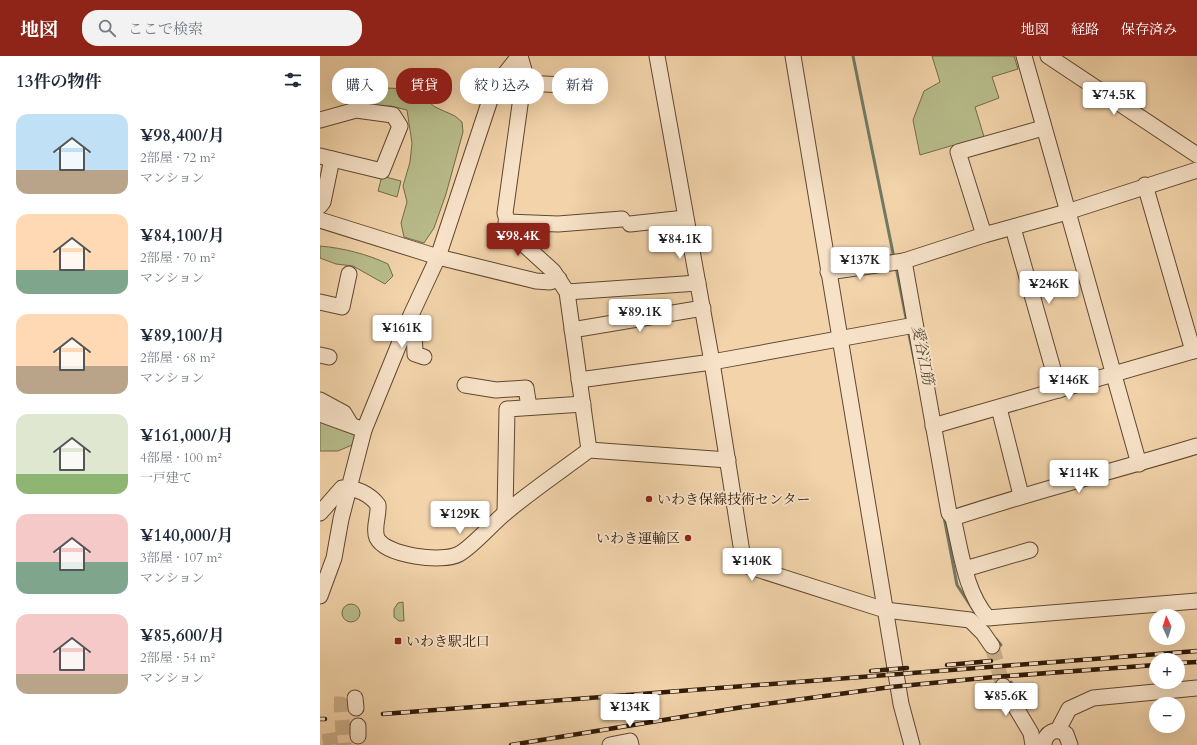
<!DOCTYPE html>
<html lang="ja">
<meta charset="utf-8">
<style>
:root{--surface:#fff;--page:#f2f2f3;--text:#1f2937;--muted:#747a83;--accent:#8f2418}
body{margin:0;font-family:Cardo,"Noto Serif JP",serif;background:var(--page);color:var(--text);height:100vh;display:flex;flex-direction:column;font-size:15px;white-space:nowrap}
*{box-sizing:border-box;margin:0}
p{font-size:13px;color:var(--muted)}
.icon{flex:none;width:22px;height:22px;fill:none;stroke:currentColor;stroke-width:2;stroke-linecap:round;stroke-linejoin:round}
.map{position:relative;flex:1;overflow:hidden}
.side{display:flex;flex-direction:column;background:var(--surface);width:320px}
.side>*{flex:none}
.hud{position:absolute;left:12px;top:12px;width:380px;height:36px;display:flex;gap:8px}
.needle{width:26px;rotate:356deg}
.tools{position:absolute;left:829px;top:553px;display:grid;gap:8px}
.tools a{display:grid;place-items:center;width:36px;height:36px;border-radius:50%;background:var(--surface);box-shadow:0 4px 16px #0002;font-size:20px}
.price{position:absolute;translate:-50% -34px;padding:0 9px;border-radius:4px;background:#fff;color:#222;font-size:13px;line-height:26px;filter:drop-shadow(0 1px 2px #0008)}
.price::after{content:'';position:absolute;left:50%;top:24px;width:12px;height:9px;margin-left:-6px;background:inherit;clip-path:polygon(0 0,100% 0,50% 100%)}
.price.current{background:var(--accent);color:#fff}
ul{padding:0;list-style:none}
li{display:flex;align-items:center;gap:12px;height:100px;padding:0 16px}
li span{display:grid;place-items:center;flex:none;width:112px;height:80px;border-radius:12px;color:#555}
li>.icon{margin-inline-start:auto}
span .icon{width:48px;height:48px;fill:#fffc;stroke-width:1}
li b{font-size:17px}
h2{display:flex;justify-content:space-between;align-items:center;height:48px;padding:0 16px;font-size:17px}
.chip{padding:0 14px;border-radius:16px;background:var(--surface);box-shadow:0 4px 16px #0002;font-size:14px;line-height:36px}
.chip.current{background:var(--accent);color:#fff}
header{display:flex;align-items:center;gap:24px;box-sizing:border-box;height:56px;padding:0 20px;background:var(--accent);color:#fff}
header strong{font-size:19px}
nav{display:flex;gap:22px;margin-inline-start:auto;font-size:14px}
.search{width:280px;height:36px;background:var(--page);display:flex;align-items:center;gap:10px;box-sizing:border-box;padding:0 14px;border-radius:16px;color:var(--muted);font-size:15px}
main{display:flex;flex:1;min-height:0}
.map>svg:first-child{display:block}
.green{fill:#b8bd8b;stroke:#746c4a}
.lines{fill:none;stroke-linecap:round;stroke-linejoin:round}
.stream{stroke:#717966;stroke-width:3}
.minor-tunnel{stroke:#cbae8a;stroke-width:15;stroke-dasharray:15 8;stroke-linecap:butt}
.minor-casing{stroke:#604830;stroke-width:17}
.minor{stroke:#f7e2c8;stroke-width:15}
.rail-casing{stroke:#301a08;stroke-width:4.5}
.rail{stroke:#f7e2c8;stroke-width:3;stroke-dasharray:9;stroke-linecap:butt}
.poi-dot{fill:#8f2418;stroke:#f7e2c8;stroke-width:1.5}
.labels{text-anchor:middle;dominant-baseline:central;stroke-width:3.5;stroke-linejoin:round;paint-order:stroke}
.poi-label{font-size:14px;fill:#301a08;stroke:#f7e2c8;text-anchor:start}
.water-label{font-size:15px;font-style:italic;fill:#504a37;stroke:#f7e2c8}
</style>
<header>
<strong>地図</strong>
<div class="search"><svg class="icon" aria-label="search" viewBox="0 0 24 24"><circle cx="10" cy="10" r="6"/><path d="M15 15l6 6"/></svg>ここで検索</div>
<nav><a>地図</a><a>経路</a><a>保存済み</a></nav>
</header>
<main>
<section class="side">
<h2>13件の物件<svg class="icon" aria-label="filters" viewBox="0 0 24 24"><path d="M4 7h16M4 17h16"/><circle cx="9" cy="7" r="2"/><circle cx="15" cy="17" r="2"/></svg></h2>
<ul>
<li><span style="background:linear-gradient(#bfe0f5 70%,#b9a48a 0)"><svg class="icon" aria-label="home" viewBox="0 0 24 24"><path d="M3 11l9-7 9 7M6 9v11h12V9"/></svg></span><div><b>¥98,400/月</b><p>2部屋 · 72 m²</p><p>マンション</p></div></li>
<li><span style="background:linear-gradient(#ffd9b3 70%,#7fa58c 0)"><svg class="icon" aria-label="home" viewBox="0 0 24 24"><path d="M3 11l9-7 9 7M6 9v11h12V9"/></svg></span><div><b>¥84,100/月</b><p>2部屋 · 70 m²</p><p>マンション</p></div></li>
<li><span style="background:linear-gradient(#ffd9b3 65%,#b9a48a 0)"><svg class="icon" aria-label="home" viewBox="0 0 24 24"><path d="M3 11l9-7 9 7M6 9v11h12V9"/></svg></span><div><b>¥89,100/月</b><p>2部屋 · 68 m²</p><p>マンション</p></div></li>
<li><span style="background:linear-gradient(#dfe7d0 75%,#8fb573 0)"><svg class="icon" aria-label="home" viewBox="0 0 24 24"><path d="M3 11l9-7 9 7M6 9v11h12V9"/></svg></span><div><b>¥161,000/月</b><p>4部屋 · 100 m²</p><p>一戸建て</p></div></li>
<li><span style="background:linear-gradient(#f6c9c9 60%,#7fa58c 0)"><svg class="icon" aria-label="home" viewBox="0 0 24 24"><path d="M3 11l9-7 9 7M6 9v11h12V9"/></svg></span><div><b>¥140,000/月</b><p>3部屋 · 107 m²</p><p>マンション</p></div></li>
<li><span style="background:linear-gradient(#f6c9c9 75%,#b9a48a 0)"><svg class="icon" aria-label="home" viewBox="0 0 24 24"><path d="M3 11l9-7 9 7M6 9v11h12V9"/></svg></span><div><b>¥85,600/月</b><p>2部屋 · 54 m²</p><p>マンション</p></div></li>
</ul>
</section>
<div class="map">
<svg width="877" height="689" viewBox="0 0 877 689">
<rect width="100%" height="100%" fill="#f2d3aa"/>
<filter id="stains"><feTurbulence type="fractalNoise" baseFrequency=".005" numOctaves="4"/><feColorMatrix values="0 0 0 0 .2 0 0 0 0 .09 0 0 0 0 .02 0 0 0 .5 -.17"/></filter>
<radialGradient id="worn" r=".72"><stop offset=".6" stop-color="#630" stop-opacity="0"/><stop offset="1" stop-color="#630" stop-opacity=".3"/></radialGradient>
<g class="green">
<path d="M612,0H694L698,13L672,21L679,42L655,51L665,84L636,92L634,89L600,99L593,64L604,35L620,26Z"/>
<path d="M67,32L88,33L104,42L115,51L135,60L142,66L143,76L126,138L114,172L104,187L84,181L81,167L87,146L83,130L90,106L92,87L87,54L71,50L38,51L37,45Z"/>
<path d="M62,120L81,125L77,141L58,135Z"/>
<path d="M0,190C23,192 47,198 68,208L73,220L65,228L33,210L16,208L0,202Z"/>
<path d="M0,363L17,372L36,378L32,389L18,395H0Z"/>
<path d="M83,546L84,565H79L74,561V553L78,547Z"/>
<circle cx="31" cy="557" r="9"/>
</g>
<g class="lines">
<g class="stream">
<path d="M533,0L574,202"/>
<path d="M576,211L587,267"/>
<path d="M588,274L596,312"/>
<path d="M624,461L637,529L656,558"/>
<path d="M676,583L681,589"/>
<path d="M691,626L697,639"/>
</g>
<g class="minor-tunnel">
<path d="M672,590L683,630"/>
<path d="M14,648H21L24,689"/>
<path d="M9,677L11,689"/>
</g>
<defs>
<g id="minor">
<path d="M200,0L204,14L203,27L185,157L190,176L233,215L247,236L269,394"/>
<path d="M337,0L392,306L424,509L565,554L650,564L663,577L672,590"/>
<path d="M473,0L581,648L592,689"/>
<path d="M704,0L819,408"/>
<path d="M728,0L877,99"/>
<path d="M203,27L267,30"/>
<path d="M0,64L36,54L73,59L80,70L62,115L0,100"/>
<path d="M825,129L873,295"/>
<path d="M0,150L3,146L12,103"/>
<path d="M0,164L118,201L216,225L230,226L239,223"/>
<path d="M186,166L238,168L302,163"/>
<path d="M310,168L365,162"/>
<path d="M693,172L739,334"/>
<path d="M664,179L638,96L723,72"/>
<path d="M584,205L629,457L633,462C641,495 645,536 668,562L877,545"/>
<path d="M508,216L584,205L664,179L747,156L877,114"/>
<path d="M247,236L378,227"/>
<path d="M0,246L22,251L29,218"/>
<path d="M91,260L94,270L95,298L104,301"/>
<path d="M252,274L383,252"/>
<path d="M0,299L9,301"/>
<path d="M259,324L392,306L595,269"/>
<path d="M145,329L176,334L206,332L209,351"/>
<path d="M0,344L24,357L30,367"/>
<path d="M679,352L701,439"/>
<path d="M0,358L44,374"/>
<path d="M613,370L877,294"/>
<path d="M0,457L22,432C35,431 50,438 58,449C59,460 53,472 57,482C66,500 123,507 139,498C152,491 172,468 184,458C211,435 241,415 269,394L408,404"/>
<path d="M185,457L187,353L263,348"/>
<path d="M633,462C714,435 795,415 877,390"/>
<path d="M645,513L710,494"/>
<path d="M0,540L14,502L21,463L44,374L91,259L118,201L171,41L177,28L199,0"/>
<path d="M683,630L711,677L713,689"/>
<path d="M35,642L36,652"/>
<path d="M38,670V680"/>
<path d="M738,674L749,653L773,642L877,632"/>
<path d="M290,689L310,685L311,689"/>
<path d="M724,689C725,676 736,671 746,678L750,689"/>
</g>
</defs>
<use href="#minor" class="minor-casing"/>
<use href="#minor" class="minor"/>
<defs>
<g id="rail">
<path d="M858,607L877,606"/>
<path d="M627,609L671,605"/>
<path d="M551,615L587,612"/>
<path d="M63,658L877,595"/>
<path d="M0,663H5"/>
<path d="M191,689L423,651L571,631L674,621L836,609"/>
</g>
</defs>
<use href="#rail" class="rail-casing"/>
<use href="#rail" class="rail"/>
</g>
<g class="poi-dot">
<circle cx="329" cy="443" r="4"/>
<circle cx="368" cy="482" r="4"/>
<rect x="74" y="581" width="8" height="8" rx="2"/>
</g>
<g class="labels">
<g class="poi-label">
<text x="337" y="443">いわき保線技術センター</text>
<text x="360" y="482" text-anchor="end">いわき運輸区</text>
<text x="86" y="585">いわき駅北口</text>
</g>
<g class="water-label">
<text transform="translate(603 299) rotate(79)">愛谷江筋</text>
</g>
</g>
<rect width="100%" height="100%" filter="url(#stains)"/>
<rect width="100%" height="100%" fill="url(#worn)"/>
</svg>
<div class="tools">
<a><svg class="needle" viewBox="-14 -14 28 28"><path d="M0-13l5 13h-10z" fill="#e53935"/><path d="M0 13l5-13h-10z" fill="#747a83"/></svg></a>
<a>+</a>
<a>−</a>
</div>
<b class="price" style="left:794px;top:60px">¥74.5K</b>
<b class="price current" style="left:198px;top:201px">¥98.4K</b>
<b class="price" style="left:360px;top:204px">¥84.1K</b>
<b class="price" style="left:540px;top:225px">¥137K</b>
<b class="price" style="left:729px;top:249px">¥246K</b>
<b class="price" style="left:320px;top:277px">¥89.1K</b>
<b class="price" style="left:82px;top:293px">¥161K</b>
<b class="price" style="left:749px;top:345px">¥146K</b>
<b class="price" style="left:759px;top:438px">¥114K</b>
<b class="price" style="left:140px;top:479px">¥129K</b>
<b class="price" style="left:432px;top:526px">¥140K</b>
<b class="price" style="left:686px;top:661px">¥85.6K</b>
<b class="price" style="left:310px;top:672px">¥134K</b>
<div class="hud">
<a class="chip">購入</a>
<a class="chip current">賃貸</a>
<a class="chip">絞り込み</a>
<a class="chip">新着</a>
</div>
</div>
</main>
